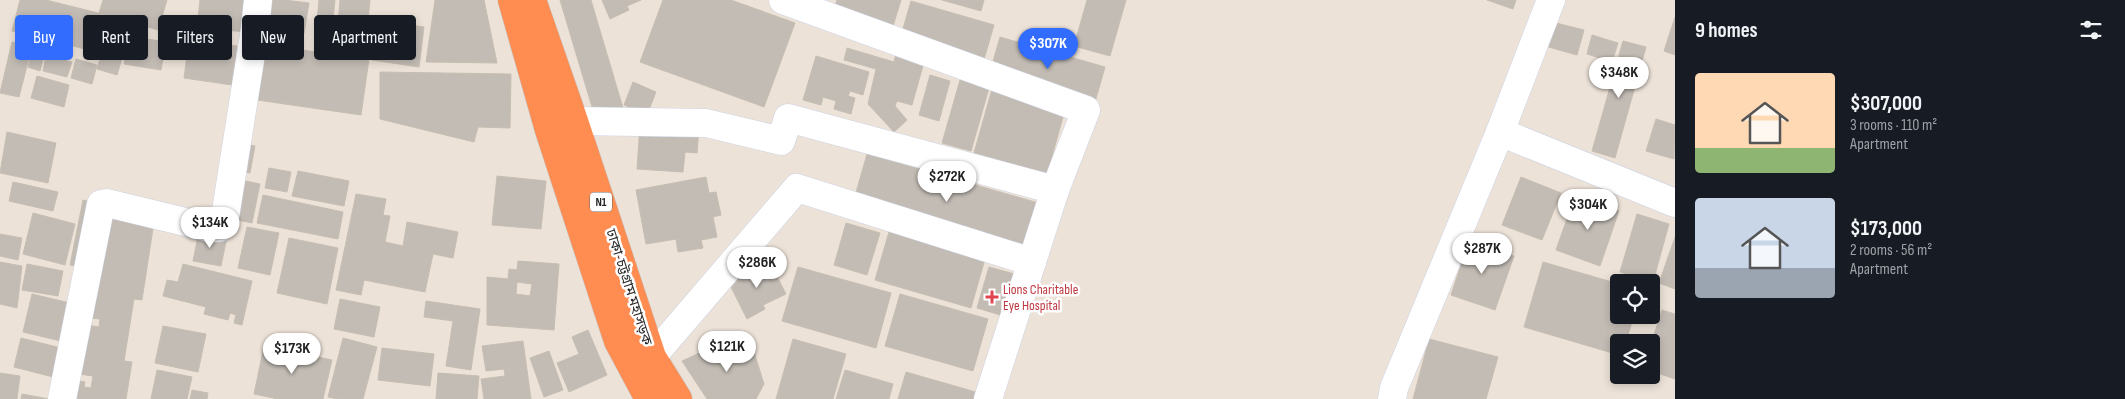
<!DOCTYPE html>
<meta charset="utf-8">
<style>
:root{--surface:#171b24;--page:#20242c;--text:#f1f3f6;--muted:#9ea1a6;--accent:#326cff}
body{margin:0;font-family:"Sofia Sans Condensed","Noto Sans Bengali",sans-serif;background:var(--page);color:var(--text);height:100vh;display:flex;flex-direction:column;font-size:19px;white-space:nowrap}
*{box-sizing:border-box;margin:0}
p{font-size:16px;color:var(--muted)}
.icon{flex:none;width:28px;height:28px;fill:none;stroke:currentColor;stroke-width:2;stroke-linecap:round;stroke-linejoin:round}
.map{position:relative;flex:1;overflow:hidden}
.sheet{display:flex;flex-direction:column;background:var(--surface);width:450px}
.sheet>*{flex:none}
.top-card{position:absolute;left:15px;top:15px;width:475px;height:45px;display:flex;gap:10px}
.tools{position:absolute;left:1610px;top:274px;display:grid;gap:10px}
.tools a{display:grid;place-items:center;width:50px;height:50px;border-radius:5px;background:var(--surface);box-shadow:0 2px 8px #0003;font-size:25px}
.price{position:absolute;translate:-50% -42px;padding:0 11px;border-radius:18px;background:#fff;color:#222;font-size:16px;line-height:32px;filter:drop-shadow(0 1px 2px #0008)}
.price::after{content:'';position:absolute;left:50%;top:30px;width:15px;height:11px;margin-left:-8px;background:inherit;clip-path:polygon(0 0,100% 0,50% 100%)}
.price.selected{background:var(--accent);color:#fff}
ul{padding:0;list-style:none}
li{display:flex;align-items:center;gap:15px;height:125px;padding:0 20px}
li span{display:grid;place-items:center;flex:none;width:140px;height:100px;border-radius:5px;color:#555}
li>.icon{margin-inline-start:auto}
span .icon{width:60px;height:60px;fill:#fffc;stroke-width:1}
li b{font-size:21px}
h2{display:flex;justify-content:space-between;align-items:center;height:60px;padding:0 20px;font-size:21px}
.tag{padding:0 18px;border-radius:5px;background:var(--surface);box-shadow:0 2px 8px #0003;font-size:18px;line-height:45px}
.tag.selected{background:var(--accent);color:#fff}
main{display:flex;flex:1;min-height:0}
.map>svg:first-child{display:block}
.building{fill:#c3bcb5;stroke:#c7beb2;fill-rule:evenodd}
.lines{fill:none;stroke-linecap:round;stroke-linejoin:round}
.minor-casing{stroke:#cdd3e3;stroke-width:29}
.highway-casing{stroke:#c3c3c3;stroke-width:29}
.minor{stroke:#fff;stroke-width:28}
.highway{stroke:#ff8c50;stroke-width:28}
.health-dot{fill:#e0444e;stroke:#fff;stroke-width:2}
.labels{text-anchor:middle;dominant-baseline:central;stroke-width:5;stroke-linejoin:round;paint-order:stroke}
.shield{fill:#fff;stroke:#686868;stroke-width:1}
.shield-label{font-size:12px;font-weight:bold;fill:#282828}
.street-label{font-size:14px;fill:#282828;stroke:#fff}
.health-label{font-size:14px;fill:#be3a42;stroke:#fff;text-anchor:start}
</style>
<main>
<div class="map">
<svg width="1675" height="399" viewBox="0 0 1675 399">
<rect width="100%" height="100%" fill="#ece2d8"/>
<g class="building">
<path d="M20,0H46L102,14L93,51L12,31Z"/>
<path d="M103,0H167L158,30L99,13Z"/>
<path d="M200,0H249L245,32L197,27Z"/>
<path d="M263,0H285L309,3L304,33L259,27Z"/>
<path d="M319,0H335L330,46L315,44Z"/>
<path d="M340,0H370L365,51L336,48Z"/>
<path d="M435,0H484L497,63L426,62Z"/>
<path d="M560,0H591L623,108L595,117Z"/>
<path d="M602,0H641L627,6L629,10L610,19Z"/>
<path d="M663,0H731L795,23L764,107L640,62Z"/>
<path d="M837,0H901L893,26L834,9Z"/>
<path d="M942,0H984L981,11Z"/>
<path d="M1087,0H1126L1110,56L1074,46Z"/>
<path d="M1487,0H1516L1513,9Z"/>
<path d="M911,1L994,25L983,63L900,39Z"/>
<path d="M1675,17V55L1664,51Z"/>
<path d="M377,20L424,27L419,67L372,60Z"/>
<path d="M1544,20L1584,30L1577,55L1538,44Z"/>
<path d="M1592,35L1618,43L1612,62L1587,54Z"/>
<path d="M129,36L166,42L161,70L124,64Z"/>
<path d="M1000,37L1105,67L1095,102L990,72Z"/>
<path d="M189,40L237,46L232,85L184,78Z"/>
<path d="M1623,41L1646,47L1615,158L1592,151Z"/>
<path d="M12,42L32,46L19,97L0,93Z"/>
<path d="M35,42L47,45L40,71L28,67Z"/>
<path d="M257,44L369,59L361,115L250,99Z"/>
<path d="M847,48L894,62L896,53L924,62L912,105L897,101L895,106L907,120L894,132L868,104L876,69L844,60Z"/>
<path d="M103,49L123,55L117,75L97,69Z"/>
<path d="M46,56L72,62L67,77L43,71Z"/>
<path d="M816,56L869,72L863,95L850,91L848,96L855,98L851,114L834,109L836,101L823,97L821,105L803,100Z"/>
<path d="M76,59L97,65L92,84L71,78Z"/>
<path d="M380,72L511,74L510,128L478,127L474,142L380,119Z"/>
<path d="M930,75L950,81L939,121L919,115Z"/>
<path d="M37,76L69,85L64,107L31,98Z"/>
<path d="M960,80L989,88L971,151L942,143Z"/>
<path d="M633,82L656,92L647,115L624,105Z"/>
<path d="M992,89L1065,110L1047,174L974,153Z"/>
<path d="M1656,119L1675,125L1674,159L1646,151Z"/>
<path d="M640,124L699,129L697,153L685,152L683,172L637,169Z"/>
<path d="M7,132L56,143L48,183L0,173Z"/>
<path d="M239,143L255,146L250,173L234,170Z"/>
<path d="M867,154L1042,204L1029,253L981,239L983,231L963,226L961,234L853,203Z"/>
<path d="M269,168L291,172L287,192L265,188Z"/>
<path d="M298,171L349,181L344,206L292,196Z"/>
<path d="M497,176L546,181L541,229L492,225Z"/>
<path d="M706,177L709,193L716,192L721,215L713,217L717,237L701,240L703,248L678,252L676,239L646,244L636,190Z"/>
<path d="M1521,177L1561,193L1542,240L1502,225Z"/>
<path d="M241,180L260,184L252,223L233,219Z"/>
<path d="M13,182L58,192L53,211L9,201Z"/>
<path d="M356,194L386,199L383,215L390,216L385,242L403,246L407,222L458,232L453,258L433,254L425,292L364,280L361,295L336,290Z"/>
<path d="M263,195L343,212L338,239L257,223Z"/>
<path d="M1575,196L1619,211L1600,266L1556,250Z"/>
<path d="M83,200L95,203L83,267L70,265Z"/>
<path d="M33,213L75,224L65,265L23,254Z"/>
<path d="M105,214L154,222L142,300L134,299L124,361L132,362L126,399H75L78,381L85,382L84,387L91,388L93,376L79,374L87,325L99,327L100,319L88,318L96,265L103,266V263L97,262Z"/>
<path d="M1637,214L1669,224L1653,282L1620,272Z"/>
<path d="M846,223L880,233L867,275L834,265Z"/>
<path d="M891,225L987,252L971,308L875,280Z"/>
<path d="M247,227L279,233L270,275L238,268Z"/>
<path d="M199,231L227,237L221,266L193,261Z"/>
<path d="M0,234L22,238L18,260L0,256Z"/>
<path d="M1675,237V289L1659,283Z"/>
<path d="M289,238L338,248L327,304L277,293Z"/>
<path d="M1469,241L1514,256L1495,310L1451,295Z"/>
<path d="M518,261L559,264L554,330L487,325V277L508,279L509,269L517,270ZM517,282L532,284L530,296L516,294Z"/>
<path d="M769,261L786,294L763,305L765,309L747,319L728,281Z"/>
<path d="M0,262L22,266L17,308L0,304Z"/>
<path d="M1543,262L1619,284V315H1634L1626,342H1619V355L1524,327Z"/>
<path d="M27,264L63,271L58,296L22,290Z"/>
<path d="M183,264L252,281L242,325L234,323L236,315L230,313L228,320L204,314L206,307L163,296L167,280L178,282Z"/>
<path d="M798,267L891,293L876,348L782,321Z"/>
<path d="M989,267L1018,275L1007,317L977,308Z"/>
<path d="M32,294L74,304L65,342L23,332Z"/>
<path d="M900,294L988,319L973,371L885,346Z"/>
<path d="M340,299L380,307L374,337L334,329Z"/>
<path d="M426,301L480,309L471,370L446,366L453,321L424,317Z"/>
<path d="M1662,310L1675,314V379L1651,371V344Z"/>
<path d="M163,326L206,334L198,372L155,363Z"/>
<path d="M588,330L607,375L569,392L557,363L579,354L572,337Z"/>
<path d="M21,338L65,349L57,378L14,367Z"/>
<path d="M343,338L377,347L363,399H337L328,397Z"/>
<path d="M793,339L846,354L833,399H776Z"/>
<path d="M1429,339L1498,357L1486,399H1413Z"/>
<path d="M523,341L531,399H484L481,379L505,376L504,369L486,371L482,346Z"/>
<path d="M746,343L754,352L764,384L756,399H707L682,361L708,349Z"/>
<path d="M264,346L332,360L323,399H278L254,394Z"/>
<path d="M382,348L434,354L430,386L378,380Z"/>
<path d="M549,351L563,390L544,397L530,358Z"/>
<path d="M157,370L192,377L187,399H151Z"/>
<path d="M845,370L893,384L889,399H836Z"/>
<path d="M906,372L979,393L977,399H898Z"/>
<path d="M0,373L20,376L17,399H0Z"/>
<path d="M438,373L479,376L477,399H436Z"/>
<path d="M192,390L208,393L207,399H190Z"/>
<path d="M22,394L49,399H21Z"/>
</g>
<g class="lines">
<defs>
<g id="minor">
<path d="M783,0L1086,110L1055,190L988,399"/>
<path d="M574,121L706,123L781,141L788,118L1055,190"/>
<path d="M1500,132L1675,203"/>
<path d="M652,357L797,188L1032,262"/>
<path d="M62,399L101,204L107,203L210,228H219L225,217L255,29L258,0"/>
<path d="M1392,399L1394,388L1500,132L1551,0"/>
</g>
<g id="highway">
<path d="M512,0L549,130L618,341L649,399"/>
<path d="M532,0L574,121L652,357L678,399"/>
</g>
</defs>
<use href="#minor" class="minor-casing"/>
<use href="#highway" class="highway-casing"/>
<use href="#minor" class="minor"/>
<use href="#highway" class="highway"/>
</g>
<path class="health-dot" d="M989.5 289.5h5v5h5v5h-5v5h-5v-5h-5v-5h5z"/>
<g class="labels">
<rect class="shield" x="590" y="192.5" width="22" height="19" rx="4"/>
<g class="shield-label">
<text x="601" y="202">N1</text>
</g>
<g class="street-label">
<text transform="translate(629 287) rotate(72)">ঢাকা-চট্টগ্রাম মহাসড়ক</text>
</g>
<g class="health-label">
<text x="1003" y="289">Lions Charitable<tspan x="1003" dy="16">Eye Hospital</tspan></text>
</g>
</g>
</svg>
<div class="tools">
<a><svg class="icon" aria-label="locate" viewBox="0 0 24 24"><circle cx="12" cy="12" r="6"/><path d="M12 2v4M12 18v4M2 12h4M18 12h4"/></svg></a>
<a><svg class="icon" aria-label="layers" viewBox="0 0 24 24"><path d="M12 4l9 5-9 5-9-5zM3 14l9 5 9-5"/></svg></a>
</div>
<b class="price selected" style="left:1048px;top:70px">$307K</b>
<b class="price" style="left:1619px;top:99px">$348K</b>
<b class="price" style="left:947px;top:203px">$272K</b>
<b class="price" style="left:1588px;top:231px">$304K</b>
<b class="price" style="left:210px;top:249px">$134K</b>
<b class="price" style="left:1482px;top:275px">$287K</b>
<b class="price" style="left:757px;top:289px">$286K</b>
<b class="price" style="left:727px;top:373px">$121K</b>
<b class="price" style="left:292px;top:375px">$173K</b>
<div class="top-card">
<a class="tag selected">Buy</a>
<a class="tag">Rent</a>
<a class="tag">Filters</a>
<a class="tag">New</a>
<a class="tag">Apartment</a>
</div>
</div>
<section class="sheet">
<h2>9 homes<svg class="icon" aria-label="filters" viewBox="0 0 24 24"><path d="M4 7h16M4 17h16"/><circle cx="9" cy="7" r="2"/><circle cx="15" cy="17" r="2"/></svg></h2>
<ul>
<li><span style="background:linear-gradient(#ffd9b3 75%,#8fb573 0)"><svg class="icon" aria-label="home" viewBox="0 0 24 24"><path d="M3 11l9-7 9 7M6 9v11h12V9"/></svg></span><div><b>$307,000</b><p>3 rooms · 110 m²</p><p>Apartment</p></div></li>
<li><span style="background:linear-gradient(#c9d6e8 70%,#9aa5b1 0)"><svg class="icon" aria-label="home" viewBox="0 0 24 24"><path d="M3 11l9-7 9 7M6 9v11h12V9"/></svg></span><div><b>$173,000</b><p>2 rooms · 56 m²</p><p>Apartment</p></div></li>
</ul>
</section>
</main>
